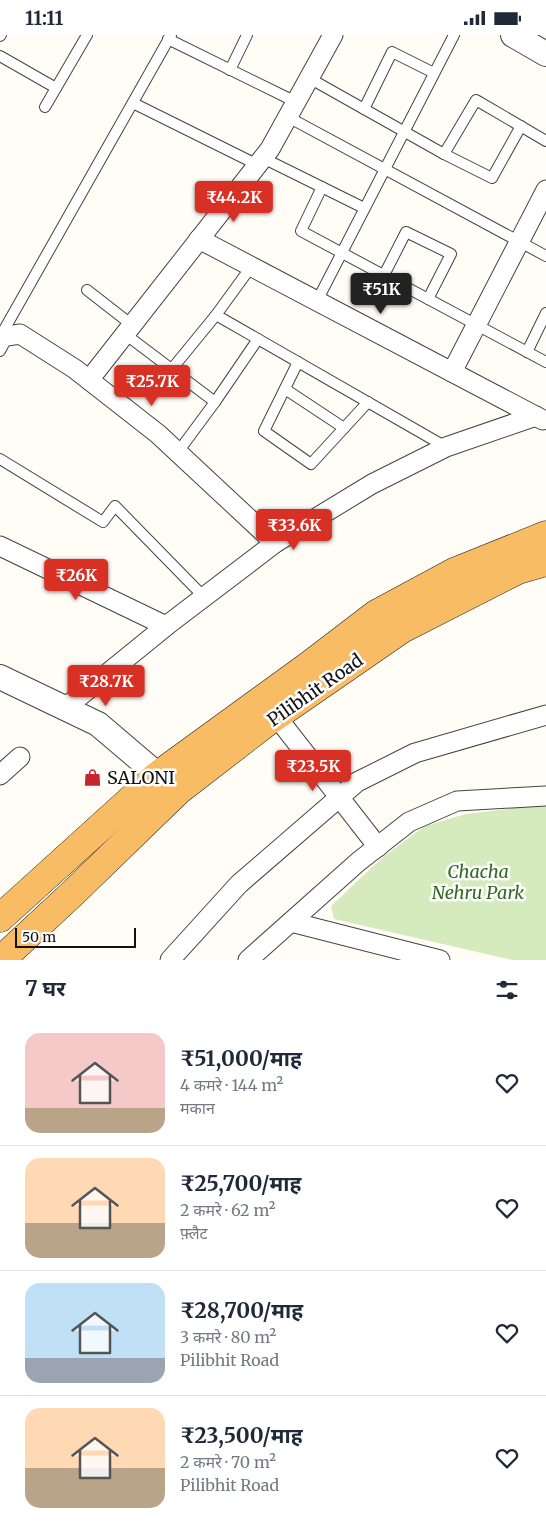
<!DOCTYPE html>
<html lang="hi">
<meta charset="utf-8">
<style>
:root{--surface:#fff;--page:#f2f2f3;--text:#1f2937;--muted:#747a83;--line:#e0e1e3;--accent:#d93025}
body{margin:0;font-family:Merriweather,"Noto Sans Devanagari",serif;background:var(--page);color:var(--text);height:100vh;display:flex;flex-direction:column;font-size:19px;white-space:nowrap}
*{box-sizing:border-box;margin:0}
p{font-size:16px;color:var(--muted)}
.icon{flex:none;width:28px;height:28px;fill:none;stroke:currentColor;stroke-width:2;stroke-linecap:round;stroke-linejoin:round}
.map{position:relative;height:925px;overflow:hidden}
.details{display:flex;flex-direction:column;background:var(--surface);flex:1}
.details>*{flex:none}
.scale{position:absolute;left:15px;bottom:12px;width:121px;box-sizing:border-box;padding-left:5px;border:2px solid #111;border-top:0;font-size:14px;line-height:18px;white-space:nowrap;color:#111;-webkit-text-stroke:4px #fff;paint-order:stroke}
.price{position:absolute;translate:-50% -42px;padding:0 11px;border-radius:5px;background:var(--accent);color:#fff;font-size:16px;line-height:32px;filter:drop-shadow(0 1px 2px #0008)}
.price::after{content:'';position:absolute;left:50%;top:30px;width:15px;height:11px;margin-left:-8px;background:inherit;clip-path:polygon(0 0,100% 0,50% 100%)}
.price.active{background:#222;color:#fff}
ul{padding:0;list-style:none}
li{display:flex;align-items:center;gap:15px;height:125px;padding:0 25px}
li+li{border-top:1px solid var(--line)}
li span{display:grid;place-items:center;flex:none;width:140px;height:100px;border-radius:15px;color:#555}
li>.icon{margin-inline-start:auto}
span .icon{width:60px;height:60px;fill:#fffc;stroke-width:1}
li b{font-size:21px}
h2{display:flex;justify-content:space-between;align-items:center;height:60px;padding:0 25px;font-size:21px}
.status{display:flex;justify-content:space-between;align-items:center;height:35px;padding:0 25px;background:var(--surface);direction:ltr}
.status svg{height:14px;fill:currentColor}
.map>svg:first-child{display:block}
.green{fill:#d5ebbd}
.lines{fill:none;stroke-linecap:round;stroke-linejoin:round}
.service-casing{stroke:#444;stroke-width:12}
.minor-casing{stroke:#444;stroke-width:21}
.tertiary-casing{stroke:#444;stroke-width:26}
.trunk-casing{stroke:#222;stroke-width:29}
.service{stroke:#fff;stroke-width:10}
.minor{stroke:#fff;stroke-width:19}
.tertiary{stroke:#fff;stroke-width:24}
.trunk{stroke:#f7bc64;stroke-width:28}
.labels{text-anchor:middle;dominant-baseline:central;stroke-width:5;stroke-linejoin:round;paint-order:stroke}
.street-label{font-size:18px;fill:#111;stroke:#fff}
.poi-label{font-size:18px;fill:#111;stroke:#fff;text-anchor:start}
.park-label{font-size:18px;font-style:italic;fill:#2f6b1f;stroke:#fff}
</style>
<div class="status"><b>11:11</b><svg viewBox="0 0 49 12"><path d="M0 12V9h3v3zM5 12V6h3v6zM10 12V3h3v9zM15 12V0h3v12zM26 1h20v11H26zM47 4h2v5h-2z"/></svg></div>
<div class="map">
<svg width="546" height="925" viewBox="0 0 546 925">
<rect width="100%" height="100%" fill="#fffdf5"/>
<path class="green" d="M540,770H546V925H512L334,884L331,871L383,822L425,791L466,779Z"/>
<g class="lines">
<defs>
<g id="service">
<path d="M0,1L1,0"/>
<path d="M168,4L296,67"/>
<path d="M0,21L56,53"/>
<path d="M230,35L247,0"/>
<path d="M309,43L444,119L492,143L521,91"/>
<path d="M133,68L258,130"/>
<path d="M45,72L87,0"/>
<path d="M364,74L392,17L434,38"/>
<path d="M288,82L546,221"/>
<path d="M444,119L476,65L546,106"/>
<path d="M263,123L364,173"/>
<path d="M322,152L301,196L546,327"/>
<path d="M384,240L406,197L451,219L428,264"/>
<path d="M87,255L132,290"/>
<path d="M317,266L454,0"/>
<path d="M216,280L446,412"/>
<path d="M125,299L215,367"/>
<path d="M0,302L171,0"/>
<path d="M0,316L8,301"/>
<path d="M527,317L546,278"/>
<path d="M298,327L264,396L311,429L368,367"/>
<path d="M171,335L216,280L251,232"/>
<path d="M285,354L344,393"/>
<path d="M178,417L215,367L258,304"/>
<path d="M0,424L103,487L115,471L204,562"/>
</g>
<g id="minor">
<path d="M199,204L543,385"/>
<path d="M0,302L20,299L75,334L158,399L275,508"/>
<path d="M452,337L546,155"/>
<path d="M89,345L270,114L333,0"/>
<path d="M0,511L166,591"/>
<path d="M65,673L166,591L275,508L372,449L446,412L536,381"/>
<path d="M276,681L378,812"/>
<path d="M0,740L20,722"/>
<path d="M291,887L440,925"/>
<path d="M170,925L239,849L357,747L415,718L546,680"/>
<path d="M248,925L358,827L409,787L457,766L546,761"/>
</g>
<g id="tertiary">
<path d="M513,0L546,19"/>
<path d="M0,642L98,689L172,752"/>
</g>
<g id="trunk">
<path d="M0,883L158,740L308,631L376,579L454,537L546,500"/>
<path d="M1,925L75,856L178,756L266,688L402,594L518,535L546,527"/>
</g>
</defs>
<use href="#service" class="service-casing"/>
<use href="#minor" class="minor-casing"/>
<use href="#tertiary" class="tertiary-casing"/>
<use href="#trunk" class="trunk-casing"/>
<use href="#service" class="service"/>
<use href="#minor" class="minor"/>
<use href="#tertiary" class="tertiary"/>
<use href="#trunk" class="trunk"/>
</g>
<defs>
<symbol id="shop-bare" viewBox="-9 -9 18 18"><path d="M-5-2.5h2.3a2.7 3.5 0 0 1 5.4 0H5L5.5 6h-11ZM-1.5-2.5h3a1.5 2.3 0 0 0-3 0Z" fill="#c4262e" stroke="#fff" stroke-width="2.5" paint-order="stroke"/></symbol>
</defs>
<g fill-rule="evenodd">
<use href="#shop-bare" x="80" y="730" width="25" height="25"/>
</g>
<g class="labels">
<g class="street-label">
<text transform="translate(315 655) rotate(-35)">Pilibhit Road</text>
</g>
<g class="poi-label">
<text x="107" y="742">SALONI</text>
</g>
<g class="park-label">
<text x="478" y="836">Chacha<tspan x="478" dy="21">Nehru Park</tspan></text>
</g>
</g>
</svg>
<div class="scale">50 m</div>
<b class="price" style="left:234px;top:188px">₹44.2K</b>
<b class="price active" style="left:381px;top:280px">₹51K</b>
<b class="price" style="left:152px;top:372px">₹25.7K</b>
<b class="price" style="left:294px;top:516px">₹33.6K</b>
<b class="price" style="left:76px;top:566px">₹26K</b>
<b class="price" style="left:106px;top:672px">₹28.7K</b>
<b class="price" style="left:313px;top:757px">₹23.5K</b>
</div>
<section class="details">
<h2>7 घर<svg class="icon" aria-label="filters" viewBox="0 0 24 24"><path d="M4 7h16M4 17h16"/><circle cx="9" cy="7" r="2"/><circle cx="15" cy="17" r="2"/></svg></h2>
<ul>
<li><span style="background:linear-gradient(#f6c9c9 75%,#b9a48a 0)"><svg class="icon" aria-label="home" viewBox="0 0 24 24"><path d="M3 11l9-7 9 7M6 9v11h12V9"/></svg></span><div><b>₹51,000/माह</b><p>4 कमरे · 144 m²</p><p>मकान</p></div><svg class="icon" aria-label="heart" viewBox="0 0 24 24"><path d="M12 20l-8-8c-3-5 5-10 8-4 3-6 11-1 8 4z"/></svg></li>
<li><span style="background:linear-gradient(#ffd9b3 65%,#b9a48a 0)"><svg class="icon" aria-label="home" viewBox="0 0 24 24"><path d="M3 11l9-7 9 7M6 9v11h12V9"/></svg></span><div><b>₹25,700/माह</b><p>2 कमरे · 62 m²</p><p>फ़्लैट</p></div><svg class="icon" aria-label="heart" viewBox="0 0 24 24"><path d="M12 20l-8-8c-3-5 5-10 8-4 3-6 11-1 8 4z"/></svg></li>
<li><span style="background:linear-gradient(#bfe0f5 75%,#9aa5b1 0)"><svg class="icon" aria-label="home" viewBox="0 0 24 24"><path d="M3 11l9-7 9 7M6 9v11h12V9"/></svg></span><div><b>₹28,700/माह</b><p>3 कमरे · 80 m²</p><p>Pilibhit Road</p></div><svg class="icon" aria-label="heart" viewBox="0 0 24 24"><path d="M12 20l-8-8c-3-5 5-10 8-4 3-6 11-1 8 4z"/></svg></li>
<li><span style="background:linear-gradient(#ffd9b3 60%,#b9a48a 0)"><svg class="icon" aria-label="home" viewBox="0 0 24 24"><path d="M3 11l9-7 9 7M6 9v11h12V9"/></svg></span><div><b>₹23,500/माह</b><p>2 कमरे · 70 m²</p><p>Pilibhit Road</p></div><svg class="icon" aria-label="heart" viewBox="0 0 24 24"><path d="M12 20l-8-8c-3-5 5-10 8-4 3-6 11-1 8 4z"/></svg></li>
</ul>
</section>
